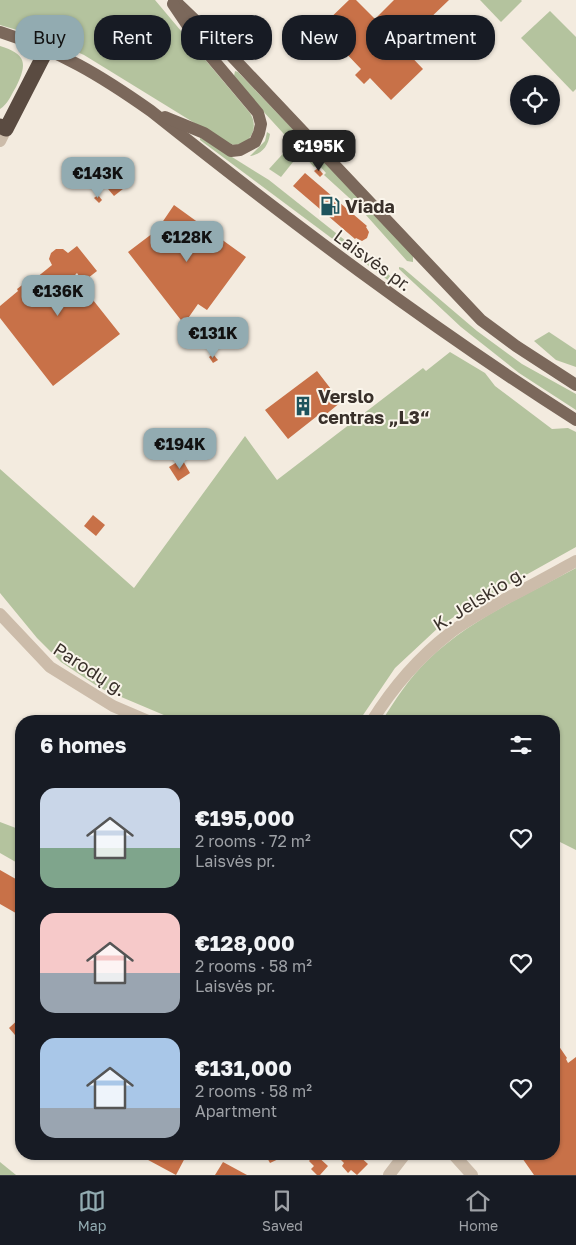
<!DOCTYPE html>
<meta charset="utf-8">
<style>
:root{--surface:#171b24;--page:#20242c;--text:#f1f3f6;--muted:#9ea1a6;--line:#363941;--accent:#92abb1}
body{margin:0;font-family:"Golos Text",sans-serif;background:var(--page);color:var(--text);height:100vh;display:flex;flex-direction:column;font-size:19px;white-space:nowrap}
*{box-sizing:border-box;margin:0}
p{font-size:16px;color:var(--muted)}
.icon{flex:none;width:28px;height:28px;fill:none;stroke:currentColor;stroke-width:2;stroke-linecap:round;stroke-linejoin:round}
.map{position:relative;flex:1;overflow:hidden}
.sheet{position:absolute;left:15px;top:715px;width:545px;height:445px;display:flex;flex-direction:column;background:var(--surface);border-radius:20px;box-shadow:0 1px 4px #0004}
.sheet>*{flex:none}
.top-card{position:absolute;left:15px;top:15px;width:546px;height:45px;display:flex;gap:10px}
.tools{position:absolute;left:510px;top:75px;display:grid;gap:10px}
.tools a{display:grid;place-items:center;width:50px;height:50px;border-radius:50%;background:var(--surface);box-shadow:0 1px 4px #0004;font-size:25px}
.price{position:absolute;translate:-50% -42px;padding:0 11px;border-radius:10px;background:var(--accent);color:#111;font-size:16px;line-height:32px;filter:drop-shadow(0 1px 2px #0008)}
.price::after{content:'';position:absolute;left:50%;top:30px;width:15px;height:11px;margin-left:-8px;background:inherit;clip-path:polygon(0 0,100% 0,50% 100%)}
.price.active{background:#222;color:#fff}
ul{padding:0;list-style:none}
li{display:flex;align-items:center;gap:15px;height:125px;padding:0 25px}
li span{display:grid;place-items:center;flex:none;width:140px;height:100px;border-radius:15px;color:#555}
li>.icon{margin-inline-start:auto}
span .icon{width:60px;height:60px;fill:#fffc;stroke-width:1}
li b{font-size:21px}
h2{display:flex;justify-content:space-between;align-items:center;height:60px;padding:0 25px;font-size:21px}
.pill{padding:0 18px;border-radius:20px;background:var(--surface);box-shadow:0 1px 4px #0004;font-size:18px;line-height:45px}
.pill.active{background:var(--accent);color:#111}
.dock{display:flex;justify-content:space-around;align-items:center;height:70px;border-top:1px solid var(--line);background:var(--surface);font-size:14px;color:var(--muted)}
.dock a{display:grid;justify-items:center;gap:2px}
.dock .active{color:var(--accent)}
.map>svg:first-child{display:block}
.green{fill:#b4c39e}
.building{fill:#c87148}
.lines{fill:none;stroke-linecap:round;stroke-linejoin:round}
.minor{stroke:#ccbcaa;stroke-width:12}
.major{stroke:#7b685b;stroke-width:12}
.highway{stroke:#5a4b41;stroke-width:15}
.labels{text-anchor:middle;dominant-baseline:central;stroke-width:4;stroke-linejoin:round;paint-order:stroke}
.poi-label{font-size:18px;font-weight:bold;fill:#39302a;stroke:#faf5eb;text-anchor:start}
.street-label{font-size:18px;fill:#39302a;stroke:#faf5eb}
</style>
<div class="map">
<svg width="576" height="1175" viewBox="0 0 576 1175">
<rect width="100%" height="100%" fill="#f3ebdf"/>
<g class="green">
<path d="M0,0H155L250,113C261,130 247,151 227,143L84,55L48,39L0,25Z"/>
<path d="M480,0H521L522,1L501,22Z"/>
<path d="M550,11L576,37V89L573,92L521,38Z"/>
<path d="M0,46C26,54 28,63 16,87C11,95 8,104 0,109Z"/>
<path d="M235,71L238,72L413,255V262L407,261L357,205L324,175L326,173L318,164L314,167L262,110L234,76Z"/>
<path d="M267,132L270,134C268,146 263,153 251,156H250L265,141Z"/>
<path d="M200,137L269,180L394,279L389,281L200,140Z"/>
<path d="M289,147L297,157L281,177L269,169Z"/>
<path d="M399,267L403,268L477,331L522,364L576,394V410L519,373L461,327L399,269Z"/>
<path d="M549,332L576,350V367L556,360L534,341Z"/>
<path d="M450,352L485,373L495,386L552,429L568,428L576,432V547L467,608L439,627L395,668L359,721H178L100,688L61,662L37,638L0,593V469L134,588L245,436L277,480L423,368L426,371Z"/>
<path d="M576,568V850L554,839V721H382C395,700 409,678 428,660C469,620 526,595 576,568Z"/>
<path d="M0,822L21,830V865L0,853Z"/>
<path d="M0,1162L16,1175H0Z"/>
</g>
<g class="building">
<path d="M349,0H356L375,19L394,0H449L401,46L423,69L391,100L370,78L364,84L355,75L361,69L321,27Z"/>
<path d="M122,168L133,181L114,196L103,183Z"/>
<path d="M318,168L323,174L320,177L314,171Z"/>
<path d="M305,173L367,226L366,227L369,232L367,238L362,241L356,238L355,239L293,186Z"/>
<path d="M98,195L102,200L99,203L94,198Z"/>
<path d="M174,205L246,257L207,310L198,304L184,324L128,252L157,230Z"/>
<path d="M77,246L97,271L83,282L77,273L74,276L120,334L53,386L0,318V306L18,291L17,289L34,276L36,278L52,265L49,259L51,253L56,249H63L68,253Z"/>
<path d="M213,354L218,360L213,363L209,357Z"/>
<path d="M317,371L341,402L324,416L321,413L288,439L265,410Z"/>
<path d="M182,459L190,473L178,481L169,467Z"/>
<path d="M93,515L105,525L96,536L84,526Z"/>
<path d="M0,870L21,882V916L0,904Z"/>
<path d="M21,1017V1042L9,1028Z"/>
<path d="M554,1039L567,1058L566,1059L568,1063L576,1057V1175H534L520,1155L522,1154H554Z"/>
<path d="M137,1154H187L176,1175Z"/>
<path d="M265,1154H289L270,1163Z"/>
<path d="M315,1154L328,1166L320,1175H317L311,1169L314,1166L309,1161Z"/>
<path d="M348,1154H357L368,1164L357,1175L351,1170L348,1173L342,1166L344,1163L341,1160Z"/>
<path d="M223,1162L247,1175H215Z"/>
</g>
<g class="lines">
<g class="minor">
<path d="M0,141L6,129"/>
<path d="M0,614L50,667L113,706L148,721"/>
<path d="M372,721C393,687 418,658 450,633C467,620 487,610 505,599C529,587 552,574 576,561"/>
<path d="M453,1154L472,1175"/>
<path d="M389,1175L405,1154"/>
</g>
<g class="major">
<path d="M174,0L223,47L481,320L516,346L576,385"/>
<path d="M0,32C60,51 100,75 151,111C288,220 428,326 576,420"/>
<path d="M165,117L204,133L231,151L240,150L255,142L259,133L261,124L258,113L200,44L173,4"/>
</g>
<path class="highway" d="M0,126L6,129L47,49"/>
</g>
<defs>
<symbol id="fuel-bare" viewBox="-9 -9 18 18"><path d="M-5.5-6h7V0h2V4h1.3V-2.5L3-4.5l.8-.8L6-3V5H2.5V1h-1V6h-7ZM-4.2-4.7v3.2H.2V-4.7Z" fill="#1e535c" stroke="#faf5eb" stroke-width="2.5" paint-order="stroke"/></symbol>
<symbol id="building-bare" viewBox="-9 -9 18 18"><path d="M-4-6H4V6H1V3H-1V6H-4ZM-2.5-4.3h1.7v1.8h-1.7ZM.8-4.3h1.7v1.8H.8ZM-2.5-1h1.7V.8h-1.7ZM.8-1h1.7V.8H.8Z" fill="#1e535c" stroke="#faf5eb" stroke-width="2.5" paint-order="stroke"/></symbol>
</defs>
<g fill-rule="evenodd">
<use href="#fuel-bare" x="316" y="192" width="28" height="28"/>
<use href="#building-bare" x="289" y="392" width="28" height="28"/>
</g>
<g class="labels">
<g class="poi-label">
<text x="345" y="206">Viada</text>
<text x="318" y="396">Verslo<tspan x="318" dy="21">centras „L3“</tspan></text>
</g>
<g class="street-label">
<text transform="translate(373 260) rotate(36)">Laisvės pr.</text>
<text transform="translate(479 598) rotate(-32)">K. Jelskio g.</text>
<text transform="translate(90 669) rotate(33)">Parodų g.</text>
</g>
</g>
</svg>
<div class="tools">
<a><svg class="icon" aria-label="locate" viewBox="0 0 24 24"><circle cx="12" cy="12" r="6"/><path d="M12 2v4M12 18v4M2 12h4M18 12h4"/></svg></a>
</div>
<b class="price active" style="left:319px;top:172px">€195K</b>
<b class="price" style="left:98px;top:199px">€143K</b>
<b class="price" style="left:187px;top:263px">€128K</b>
<b class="price" style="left:58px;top:317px">€136K</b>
<b class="price" style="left:213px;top:359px">€131K</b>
<b class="price" style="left:180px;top:470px">€194K</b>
<div class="top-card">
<a class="pill active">Buy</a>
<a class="pill">Rent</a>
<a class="pill">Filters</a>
<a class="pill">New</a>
<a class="pill">Apartment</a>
</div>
<section class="sheet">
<h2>6 homes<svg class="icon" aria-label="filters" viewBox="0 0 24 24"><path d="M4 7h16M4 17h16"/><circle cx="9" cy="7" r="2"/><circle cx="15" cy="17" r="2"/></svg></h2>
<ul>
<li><span style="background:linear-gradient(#c9d6e8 60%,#7fa58c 0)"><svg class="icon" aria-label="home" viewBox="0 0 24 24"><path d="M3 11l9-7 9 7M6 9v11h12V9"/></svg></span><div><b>€195,000</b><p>2 rooms · 72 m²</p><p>Laisvės pr.</p></div><svg class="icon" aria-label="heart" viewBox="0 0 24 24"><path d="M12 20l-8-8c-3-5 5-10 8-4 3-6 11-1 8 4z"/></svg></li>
<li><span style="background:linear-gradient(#f6c9c9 60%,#9aa5b1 0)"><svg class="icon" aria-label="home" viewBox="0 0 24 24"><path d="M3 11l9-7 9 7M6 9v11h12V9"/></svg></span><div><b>€128,000</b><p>2 rooms · 58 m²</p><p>Laisvės pr.</p></div><svg class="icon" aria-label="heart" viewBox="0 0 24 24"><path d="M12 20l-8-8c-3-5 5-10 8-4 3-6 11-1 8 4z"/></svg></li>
<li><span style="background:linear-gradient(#a9c7e8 70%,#9aa5b1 0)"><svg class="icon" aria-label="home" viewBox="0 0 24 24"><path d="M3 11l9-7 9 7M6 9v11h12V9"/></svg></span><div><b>€131,000</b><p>2 rooms · 58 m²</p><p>Apartment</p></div><svg class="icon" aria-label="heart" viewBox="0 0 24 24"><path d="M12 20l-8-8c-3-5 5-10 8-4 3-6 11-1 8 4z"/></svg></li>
</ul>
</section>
</div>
<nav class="dock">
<a class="active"><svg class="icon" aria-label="map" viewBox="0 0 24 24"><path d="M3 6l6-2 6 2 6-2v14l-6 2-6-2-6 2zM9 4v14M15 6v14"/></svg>Map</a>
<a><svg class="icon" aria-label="saved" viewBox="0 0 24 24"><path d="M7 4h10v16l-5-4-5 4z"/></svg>Saved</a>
<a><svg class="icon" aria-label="home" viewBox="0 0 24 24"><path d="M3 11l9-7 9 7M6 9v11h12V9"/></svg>Home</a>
</nav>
